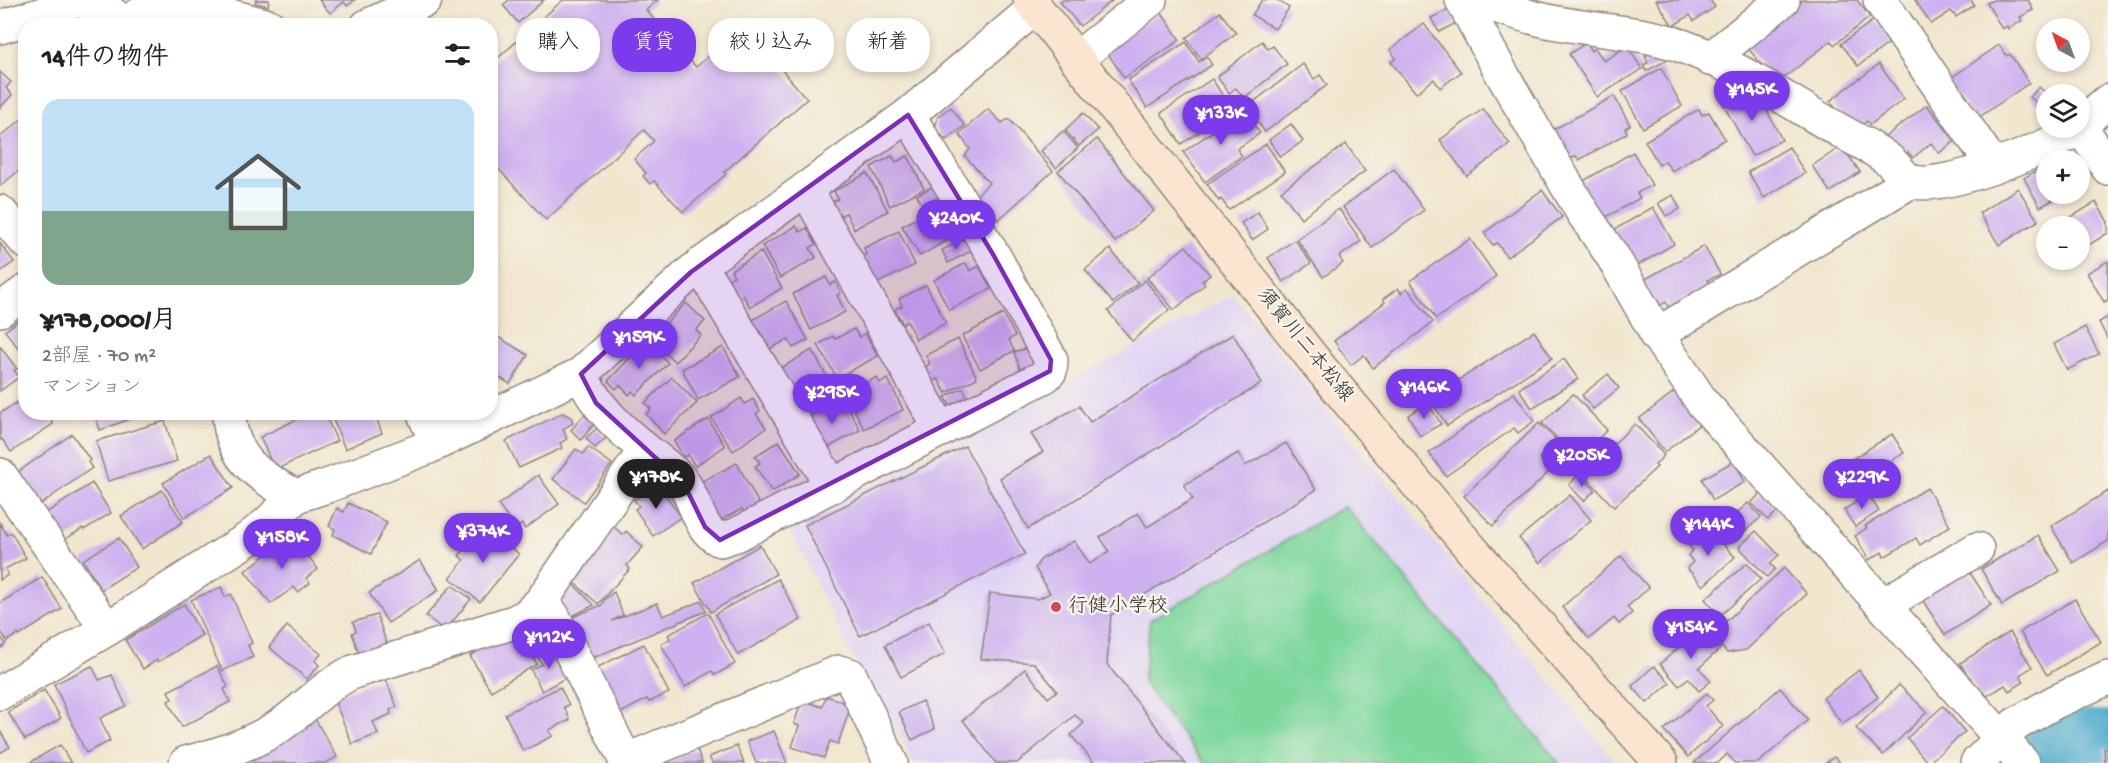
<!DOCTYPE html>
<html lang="ja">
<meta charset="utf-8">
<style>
:root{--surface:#fff;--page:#f2f2f2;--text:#222;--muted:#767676;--accent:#7c3aed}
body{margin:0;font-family:"Gochi Hand","Klee One",sans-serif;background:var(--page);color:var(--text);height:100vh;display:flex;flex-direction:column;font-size:22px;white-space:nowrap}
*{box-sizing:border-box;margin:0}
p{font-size:20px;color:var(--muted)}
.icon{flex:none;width:33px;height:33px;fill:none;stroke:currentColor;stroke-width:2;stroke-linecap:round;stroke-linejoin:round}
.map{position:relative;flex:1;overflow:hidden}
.drawer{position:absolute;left:18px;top:18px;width:480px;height:402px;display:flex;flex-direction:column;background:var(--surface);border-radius:24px;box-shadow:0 3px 9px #0003}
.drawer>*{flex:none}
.hud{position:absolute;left:516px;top:18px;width:570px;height:54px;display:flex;gap:12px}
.needle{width:39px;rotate:319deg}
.tools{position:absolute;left:2036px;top:18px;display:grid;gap:12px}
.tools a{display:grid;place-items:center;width:54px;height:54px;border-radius:50%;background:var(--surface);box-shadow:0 3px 9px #0003;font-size:30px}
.price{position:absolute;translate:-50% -51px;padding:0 14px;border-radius:21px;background:var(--accent);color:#fff;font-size:20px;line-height:39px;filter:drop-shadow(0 2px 3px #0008)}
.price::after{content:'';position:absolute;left:50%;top:36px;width:18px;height:14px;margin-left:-9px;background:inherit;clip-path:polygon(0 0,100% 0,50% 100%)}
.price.selected{background:#222;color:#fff}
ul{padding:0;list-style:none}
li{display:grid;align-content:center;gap:12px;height:318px;padding:0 24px}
li span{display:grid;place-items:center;height:186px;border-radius:18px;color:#555}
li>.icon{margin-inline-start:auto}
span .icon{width:108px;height:108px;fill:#fffc;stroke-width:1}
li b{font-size:26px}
h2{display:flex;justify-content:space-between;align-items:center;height:72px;padding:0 24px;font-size:26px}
.pill{padding:0 21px;border-radius:24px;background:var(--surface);box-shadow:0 3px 9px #0003;font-size:21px;line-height:54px}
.pill.selected{background:var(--accent);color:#fff}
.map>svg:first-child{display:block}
.built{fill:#e0d4f4}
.green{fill:#7cd79d;stroke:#548164;stroke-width:1.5}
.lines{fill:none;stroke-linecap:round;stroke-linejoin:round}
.river{stroke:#50adce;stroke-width:52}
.building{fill:#ceb1f0}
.street-casing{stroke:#8e887c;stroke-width:36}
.secondary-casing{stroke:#8e887c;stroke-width:36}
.street{stroke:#fff;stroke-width:33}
.secondary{stroke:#fce5d0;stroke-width:33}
.marked{fill:#7b2cbf;fill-opacity:0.2;stroke:#7b2cbf;stroke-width:4.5;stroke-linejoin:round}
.poi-dot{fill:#d1495b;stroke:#f7f3e8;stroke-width:2}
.labels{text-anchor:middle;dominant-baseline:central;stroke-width:5;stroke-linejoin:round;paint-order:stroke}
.street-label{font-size:20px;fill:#2b2b2b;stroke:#f7f3e8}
.poi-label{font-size:20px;fill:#2b2b2b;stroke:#f7f3e8;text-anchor:start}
</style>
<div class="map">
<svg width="2108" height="763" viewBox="0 0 2108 763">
<rect width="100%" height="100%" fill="#f7f3e8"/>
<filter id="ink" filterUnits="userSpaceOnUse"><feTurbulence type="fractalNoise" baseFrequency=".0167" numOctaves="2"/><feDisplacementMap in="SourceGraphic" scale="12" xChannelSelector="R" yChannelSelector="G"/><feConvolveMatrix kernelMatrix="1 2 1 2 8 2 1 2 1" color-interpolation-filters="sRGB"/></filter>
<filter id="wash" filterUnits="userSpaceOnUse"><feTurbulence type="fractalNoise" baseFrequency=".008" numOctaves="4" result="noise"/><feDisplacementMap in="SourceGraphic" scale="24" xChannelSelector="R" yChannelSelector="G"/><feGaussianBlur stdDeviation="1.35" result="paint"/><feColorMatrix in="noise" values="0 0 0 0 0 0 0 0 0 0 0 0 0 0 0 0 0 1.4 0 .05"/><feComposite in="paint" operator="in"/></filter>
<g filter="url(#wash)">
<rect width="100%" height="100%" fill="#f1e6ce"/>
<path class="built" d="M1233,295L1616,763H913L904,741L854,660L789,528Z"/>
<path class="green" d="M1345,506L1559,763H1204L1143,683L1150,620Z"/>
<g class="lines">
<path class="river" d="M2000,763L2043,737L2108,736"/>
</g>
<g id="blocks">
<g class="building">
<path d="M256,0H269L268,6L255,3Z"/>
<path d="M319,0H355L347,6L344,2L330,13Z"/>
<path d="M509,0H544L518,23L503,5Z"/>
<path d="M563,0H658L646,10L696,67L737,31L750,47L757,41L807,99L724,172L726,174L683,212L654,181L650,184L643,176L646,173L634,159L654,141L644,130L546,220L490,160V65Z"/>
<path d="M1063,0H1113L1080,26L1060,2Z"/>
<path d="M1262,0H1277L1289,8L1275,29L1252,15Z"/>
<path d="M1656,0H1710L1715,7L1694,21L1690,15L1673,26Z"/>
<path d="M1803,0H1857L1870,17L1834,45L1831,41L1776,84L1745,44Z"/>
<path d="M1915,0H1971L1974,5L1956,17L1951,11L1931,24Z"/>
<path d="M1993,0H2028L2033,10L2020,17L2022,21L2008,29L2007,26L2002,29L1987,3Z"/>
<path d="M1449,9L1456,23L1439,32L1431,18Z"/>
<path d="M1161,12L1180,40L1124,78L1105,49Z"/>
<path d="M1220,12L1236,33L1201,59L1186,38Z"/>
<path d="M1875,19L1892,41L1858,66L1841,44Z"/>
<path d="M1424,24L1461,72L1440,88L1434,79L1416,93L1391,62L1396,58L1390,50Z"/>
<path d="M1262,41L1268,49L1273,46L1287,64L1244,98L1236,88L1229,93L1217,77Z"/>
<path d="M1186,42L1199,62L1207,57L1212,65L1147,108L1128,80Z"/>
<path d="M1586,43L1591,51L1595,48L1604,61L1627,46L1642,69L1597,97L1569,54Z"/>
<path d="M1999,45L2007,56L2010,54L2029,83L1975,120L1948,80Z"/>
<path d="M1660,49L1666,61L1646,71L1643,65L1648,63L1645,56Z"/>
<path d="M1303,64L1314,79L1320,75L1327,85L1265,132L1247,107Z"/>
<path d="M1879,64L1904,99L1870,125L1867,121L1853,132L1830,101Z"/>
<path d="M1661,68L1682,106L1643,128L1622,91Z"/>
<path d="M0,72L11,82L6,88L12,95L0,108Z"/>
<path d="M1212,79L1232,110L1181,144L1161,113Z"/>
<path d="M2039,87L2046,93V111L2030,97Z"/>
<path d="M1744,90L1751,101L1760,97L1782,140L1752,156L1722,102Z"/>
<path d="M1614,96L1630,125L1625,128L1627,133L1579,160L1576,156L1568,160L1551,131Z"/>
<path d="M1927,105L1955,141L1939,153L1931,143L1913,158L1908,152L1905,155L1896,151L1885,137Z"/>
<path d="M951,107L965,126L946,140L935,128L938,116Z"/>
<path d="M988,109L1002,123L1009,119L1053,171L998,220L975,197L989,183L965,156L970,149L959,134Z"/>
<path d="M1483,109L1510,144L1467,176L1440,140Z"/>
<path d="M1699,109L1702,115L1709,112L1725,139L1672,171L1665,161L1659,165L1645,141Z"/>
<path d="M1244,110L1260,133L1237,149L1242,156L1205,182L1183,152Z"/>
<path d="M1083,113L1098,130L1079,146L1065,130Z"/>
<path d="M23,118L26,122V165L0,186V137Z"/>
<path d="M1291,124L1303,141L1280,157L1269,140Z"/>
<path d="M1063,131L1078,148L1056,168L1041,151Z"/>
<path d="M1097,139L1154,211L1115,242L1058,171Z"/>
<path d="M1266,144L1285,172L1229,210L1221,199L1219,201L1207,184Z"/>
<path d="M1346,144L1365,171L1301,218L1281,191Z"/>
<path d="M1842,146L1860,172L1830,192L1812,166Z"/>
<path d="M1789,147L1805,173L1764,198L1748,172Z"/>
<path d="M1633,152L1652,185L1637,193L1640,198L1601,220L1580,183Z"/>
<path d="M2068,152L2073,160H2054Z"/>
<path d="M892,156L896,162L908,156L924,189L890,206L871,167Z"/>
<path d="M2046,165V194H2064L2040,207L2024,178Z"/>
<path d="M1394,169L1424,210L1372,248L1343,207Z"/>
<path d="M2079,171L2085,181L2079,185Z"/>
<path d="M867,173L888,211L854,229L846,213L839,216L832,202L838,199L834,191Z"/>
<path d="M934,186L939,197L922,205L917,195Z"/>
<path d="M2018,188L2038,221L1999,245L1979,213Z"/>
<path d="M1542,190L1562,217L1507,257L1497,243L1493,245L1484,233Z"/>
<path d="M1673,195L1680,209L1666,216L1658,203Z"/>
<path d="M2096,202L2108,222V233L2079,251V226H2056Z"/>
<path d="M938,206L947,221L943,223L951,238L920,256L902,226Z"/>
<path d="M1653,207L1674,244L1635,267L1614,230Z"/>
<path d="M1339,209L1361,241L1339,257L1343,263L1323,277L1297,239Z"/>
<path d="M1258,212L1268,229L1252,240L1241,223Z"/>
<path d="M796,226L800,232L807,228L816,244L810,248L816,258L780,278L762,246Z"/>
<path d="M899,231L915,265L876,284L862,257L866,254L864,248Z"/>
<path d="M965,239L971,251L948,263L942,250Z"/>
<path d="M1470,239L1496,276L1436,319L1410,281Z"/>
<path d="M1295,240L1311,263L1283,282L1268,258Z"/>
<path d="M0,243L14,262L0,272Z"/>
<path d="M1186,246L1210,275L1202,281L1205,284L1174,310L1147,278Z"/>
<path d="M1704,246L1720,274L1708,280L1710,284L1669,308L1666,302L1657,307L1642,281Z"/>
<path d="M1110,249L1138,283L1113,303L1085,270Z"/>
<path d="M761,252L782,288L750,307L743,295L738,298L727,280L734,276L731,270Z"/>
<path d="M2108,261V300L2104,302L2087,273Z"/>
<path d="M966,263L970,271L979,266L991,289L949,310L934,280Z"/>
<path d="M826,277L830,285L835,282L841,293L837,295L845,312L811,330L793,294Z"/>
<path d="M1145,280L1169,310L1132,341L1108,311Z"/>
<path d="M926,285L946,323L916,339L907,321L903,324L895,309L902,306L899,299Z"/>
<path d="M1398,288L1401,293L1407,288L1433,322L1373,368L1364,355L1351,365L1334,341L1385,302L1383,299Z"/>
<path d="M786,301L808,340L793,348L788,339L763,353L747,323Z"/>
<path d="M686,303L705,321L696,330L701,335L675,362L651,339Z"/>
<path d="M1003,314L1015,336L1009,340L1014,351L980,369L962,336Z"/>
<path d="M26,315V352L23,354L5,331Z"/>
<path d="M2108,317V340L2099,322Z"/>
<path d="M2085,327L2099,354L2067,370L2054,344Z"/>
<path d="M854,329L859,337L865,333L878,356L837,378L818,345L833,336L835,339Z"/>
<path d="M1534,331L1552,358L1447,426L1430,399Z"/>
<path d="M490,332L528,355L510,384L490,372Z"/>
<path d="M1233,334L1262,383L1028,529L1000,478L1043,452L1031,434L1079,406L1090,422Z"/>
<path d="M958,339L977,378L946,393L938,379L932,381L925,367L930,364L926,355Z"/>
<path d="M646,341L668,363L636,395L632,391L629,395L620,385L616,389L608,381Z"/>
<path d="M0,346L17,369L14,370L19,377L0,391Z"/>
<path d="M723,347L740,377L698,400L682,369Z"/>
<path d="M1028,348L1034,366L1021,371L1014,352Z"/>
<path d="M812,350L832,386L799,404L779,369Z"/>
<path d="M1564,359L1578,379L1532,408L1519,389Z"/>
<path d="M1608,374L1619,388L1593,409L1582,395Z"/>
<path d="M672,377L697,403L664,434L646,414L651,409L645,403Z"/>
<path d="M877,377L880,383L888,379L903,410L864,429L846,393Z"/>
<path d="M963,388L968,398L951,407L945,397Z"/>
<path d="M1675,391L1700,424L1665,452L1639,419Z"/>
<path d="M1514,393L1534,421L1518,433L1514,428L1446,476L1429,453Z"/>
<path d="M1573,394L1607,430L1577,459L1542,423Z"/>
<path d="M26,397V412H46L53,424L11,452L2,439L0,440V413Z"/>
<path d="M741,398L745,404L753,399L760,411L756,414L766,428L733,451L711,418Z"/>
<path d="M843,398L860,430L822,451L805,419Z"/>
<path d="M1428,403L1441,424L1420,436L1408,415Z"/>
<path d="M94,412H146V413L100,430Z"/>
<path d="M312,412H324L337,441L275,470L260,437Z"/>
<path d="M330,412H374L382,433L345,449Z"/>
<path d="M562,413L571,417L573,423L563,429L567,439L560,443L562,448L519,468L506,441Z"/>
<path d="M584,415L594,424L581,440L571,430Z"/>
<path d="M708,419L725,446L695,466L688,455L684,457L674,441Z"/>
<path d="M165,421L177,461L108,481L96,441Z"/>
<path d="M1539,423L1557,441L1539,458L1551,470L1493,526L1464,496Z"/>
<path d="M1635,424L1664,455L1655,465L1657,467L1614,507L1582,473Z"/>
<path d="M597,428L606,438L595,448L586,438Z"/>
<path d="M72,434L90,460L88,462L92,468L38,506L22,482L24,481L18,472Z"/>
<path d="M1892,434L1904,453L1860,480L1849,461Z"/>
<path d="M779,441L800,474L772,492L755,466L760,463L755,456Z"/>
<path d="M1286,443L1316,490L1111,615L1107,664L1185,763H1094L1071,735L1084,723L1075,715L1017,763H996L963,720L1025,669L1048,698L1057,691L1034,663L981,659L990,593L1038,599L1050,593L1035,568L1041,559L1074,541L1090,564L1109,551L1100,537L1138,513L1147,527L1193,499L1184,485L1238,453L1245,466Z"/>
<path d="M965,446L1025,554L860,636L805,525Z"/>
<path d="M588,447L612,464L584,502L553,479L576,449L583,454Z"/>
<path d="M211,454L233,488L184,518L163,483Z"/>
<path d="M1734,461L1745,482L1713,500L1702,479Z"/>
<path d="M737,463L760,506L745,514L742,509L713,524L693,486Z"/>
<path d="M1579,474L1595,490L1584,501L1569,485Z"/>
<path d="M538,475L559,504L525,529L522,524L516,529L498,505Z"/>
<path d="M92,483L111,513L84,530L83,528L61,542L43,515Z"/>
<path d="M658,484L681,517L653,536L635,509L639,506L634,500Z"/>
<path d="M1927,488L1950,526L1920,545L1916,538L1884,557L1882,552L1869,560L1855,536L1867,528L1865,526Z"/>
<path d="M162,490L183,522L142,549L121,516Z"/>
<path d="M2108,491V541L2073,563L2051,526Z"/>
<path d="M1761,493L1778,511L1768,520L1751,503Z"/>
<path d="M1868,494L1879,511L1855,527L1844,510Z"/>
<path d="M1570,495L1591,520L1540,563L1519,538Z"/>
<path d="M348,503L387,522L371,554L333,535L335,529L329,526L337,508L344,512Z"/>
<path d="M1748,503L1761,517L1735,540L1723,526Z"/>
<path d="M607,521L623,535L626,531L643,547L627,565L630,569L598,604L566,575Z"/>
<path d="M0,523L7,535L11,532L26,558L5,569L8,575L0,580Z"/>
<path d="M484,526L519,554L480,602L450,578L464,560L459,556Z"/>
<path d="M1708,528L1735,557L1703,586L1687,568L1693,562L1688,555L1693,550L1688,545Z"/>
<path d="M1756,531L1779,555L1770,563L1775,569L1767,577L1739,547Z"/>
<path d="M292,535L318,569L306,578L310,583L298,592L294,587L271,604L245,571Z"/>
<path d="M2038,535L2060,571L2002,605L1981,569Z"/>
<path d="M119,538L137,567L101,590L83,560Z"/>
<path d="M760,545L776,574L711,612L694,583Z"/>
<path d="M1621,556L1649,588L1627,607L1632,613L1619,624L1614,618L1589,639L1562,607Z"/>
<path d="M420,560L439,590L388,623L369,593Z"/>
<path d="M1747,563L1761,579L1720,616L1705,599Z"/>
<path d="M1784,568L1807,594L1746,650L1727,653L1711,635Z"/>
<path d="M1967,568L1991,605L1945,635L1921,598Z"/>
<path d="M42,577L62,609L19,636L18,634L7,641L0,630V603Z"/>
<path d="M778,579L801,620L738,655L715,614Z"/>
<path d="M570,581L594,605L566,619L554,602Z"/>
<path d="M452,585L471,599L445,631L426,616Z"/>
<path d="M221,587L225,597L231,594L252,643L248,645L253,657L222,671L191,600Z"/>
<path d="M614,592L623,615L612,621L657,603L663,616L702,601L706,611L585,661L568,619L602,605L604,600Z"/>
<path d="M2075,599L2101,642L2047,675L2020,632Z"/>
<path d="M184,604L202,635L158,662L157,660L143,669L125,640Z"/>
<path d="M708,613L735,664L715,675L712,671L685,687L661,644L670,639L668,635Z"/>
<path d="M377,615L388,648L360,657L352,633L356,631L353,622Z"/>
<path d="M929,622L945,654L901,677L885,645Z"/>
<path d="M287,626L321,654L315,661L319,665L307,679L269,647Z"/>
<path d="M1701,628L1720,649L1699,668L1711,681L1699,691L1688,678L1679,686L1660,664Z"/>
<path d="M2010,632L2032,667L2020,675L2024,682L2009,691L2005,685L1982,699L1960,663Z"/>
<path d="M518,633L537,664L491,691L470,656L502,637Z"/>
<path d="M0,636L6,644L0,649Z"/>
<path d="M644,644L669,693L649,702L647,699L615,716L592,670Z"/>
<path d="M553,647L569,676L542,691L531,670L542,664L537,656Z"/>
<path d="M92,666L99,680L112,675L126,706L100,718L110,741L86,753L54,684Z"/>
<path d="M217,666L228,687L224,689L230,702L182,727L168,701L172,699L168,691Z"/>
<path d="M1654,666L1670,683L1647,703L1632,686Z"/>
<path d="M1859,670L1878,697L1842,724L1823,698Z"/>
<path d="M385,677L397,707L390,710L391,714L373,722L378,734L352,744L333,697Z"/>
<path d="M1899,685L1927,712L1883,755L1856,728Z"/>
<path d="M560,687L569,705L564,707L570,720L549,730L553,736L523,751L505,714Z"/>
<path d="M1780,688L1808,720L1758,763H1735L1727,754L1718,763H1694Z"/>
<path d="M44,690L61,718L25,740L8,712Z"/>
<path d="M1707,693L1713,700L1706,706L1723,726L1688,757L1664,730Z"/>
<path d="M826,696L851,705L838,744L830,741L824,758L792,747L799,726L794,724L802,700L822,707Z"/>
<path d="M922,701L935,729L912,740L899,712Z"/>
<path d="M1943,706L1965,732L1928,763L1907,738Z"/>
<path d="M314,717L337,757L326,763H253L250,758Z"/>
<path d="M0,731L10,747L0,753Z"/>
<path d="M774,731L787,763H756L747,741Z"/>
<path d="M60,745L71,763H29Z"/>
<path d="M737,746L744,763H712L709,757Z"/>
<path d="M2104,748H2108V763H2105Z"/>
<path d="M697,749L702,763H663Z"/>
<path d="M1834,757L1840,763H1826Z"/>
</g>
</g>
</g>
<g filter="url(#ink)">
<use href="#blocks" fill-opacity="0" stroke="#8e887c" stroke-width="1.5"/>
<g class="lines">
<defs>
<g id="street">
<path d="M76,0L108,11L128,26"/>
<path d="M1462,0L1502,74L1583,213L1613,257L1659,338L1702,402L2023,763"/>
<path d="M1880,0L1994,167"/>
<path d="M1464,3C1490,0 1517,15 1543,20C1589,31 1638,30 1682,46C1749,70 1805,114 1868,146C1875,151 1884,156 1891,162C1897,168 1904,178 1911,181C1940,193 2053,147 2077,128"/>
<path d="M127,24C138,15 149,7 163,6C191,4 240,19 269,26"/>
<path d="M367,26L425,0"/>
<path d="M0,27L59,9L76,0"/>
<path d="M1076,59L1150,0"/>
<path d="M1710,59L1783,0"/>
<path d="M2079,126L2108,101"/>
<path d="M2080,126L2108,168"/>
<path d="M806,189L941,430"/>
<path d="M0,212L26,242"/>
<path d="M700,265L832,486"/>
<path d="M0,310L26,291"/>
<path d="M1656,335L1911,181"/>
<path d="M581,374C595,406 619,428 646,450C659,461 674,470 684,484C697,503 698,529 720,540L736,535L1045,376L1050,371L1051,360L994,256L908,115"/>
<path d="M229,412C230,458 259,477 296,496L327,486L429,447L581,374L691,272L908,115L1036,7"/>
<path d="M423,412L437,443"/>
<path d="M0,475L107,629"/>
<path d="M541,602L553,616L627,763"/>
<path d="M1883,605L1977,549"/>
<path d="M0,693L107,629L248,539L268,523L296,496"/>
<path d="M625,761L839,672L850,675L891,763"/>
<path d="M186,763C219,755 253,744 281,725C306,708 325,685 353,672L514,622L526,616L541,602L645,450"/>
<path d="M1977,763L2016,724L2055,702L2108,678"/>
</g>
<path id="secondary" d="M1030,0L1318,365L1473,551L1661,763"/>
</defs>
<use href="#street" class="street-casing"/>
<use href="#secondary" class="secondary-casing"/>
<use href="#street" class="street"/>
<use href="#secondary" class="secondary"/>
</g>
</g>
<path class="marked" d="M908,115L994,256L1051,360L1050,371L720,540L705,527L684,484L596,403L581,374L691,272Z"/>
<circle class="poi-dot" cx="1056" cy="607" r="6"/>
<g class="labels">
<g class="street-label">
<text transform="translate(1304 346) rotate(51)">須賀川二本松線</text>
</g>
<g class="poi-label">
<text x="1068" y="607">行健小学校</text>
</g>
</g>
</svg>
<div class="tools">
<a><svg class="needle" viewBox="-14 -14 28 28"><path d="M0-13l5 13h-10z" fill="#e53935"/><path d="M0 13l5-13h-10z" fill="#767676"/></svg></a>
<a><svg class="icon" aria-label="layers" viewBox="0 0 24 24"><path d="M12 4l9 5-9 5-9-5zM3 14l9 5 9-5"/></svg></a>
<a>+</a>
<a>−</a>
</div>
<b class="price" style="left:1752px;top:122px">¥145K</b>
<b class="price" style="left:1221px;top:146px">¥133K</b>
<b class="price" style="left:956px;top:251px">¥240K</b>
<b class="price" style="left:639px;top:370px">¥159K</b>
<b class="price" style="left:1424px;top:420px">¥146K</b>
<b class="price" style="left:832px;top:425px">¥295K</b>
<b class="price" style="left:1582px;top:488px">¥205K</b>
<b class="price selected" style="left:656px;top:510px">¥178K</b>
<b class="price" style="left:1862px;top:510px">¥229K</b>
<b class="price" style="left:1708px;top:557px">¥144K</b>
<b class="price" style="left:483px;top:564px">¥374K</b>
<b class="price" style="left:282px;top:570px">¥158K</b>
<b class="price" style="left:1691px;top:660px">¥154K</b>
<b class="price" style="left:549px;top:670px">¥112K</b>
<div class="hud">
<a class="pill">購入</a>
<a class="pill selected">賃貸</a>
<a class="pill">絞り込み</a>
<a class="pill">新着</a>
</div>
<section class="drawer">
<h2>14件の物件<svg class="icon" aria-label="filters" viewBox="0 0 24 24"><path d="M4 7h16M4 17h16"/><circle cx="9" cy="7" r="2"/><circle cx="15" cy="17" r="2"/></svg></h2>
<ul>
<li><span style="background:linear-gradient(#bfe0f5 60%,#7fa58c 0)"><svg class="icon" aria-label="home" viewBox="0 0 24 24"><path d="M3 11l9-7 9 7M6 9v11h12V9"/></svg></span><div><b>¥178,000/月</b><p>2部屋 · 70 m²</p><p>マンション</p></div></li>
</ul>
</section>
</div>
